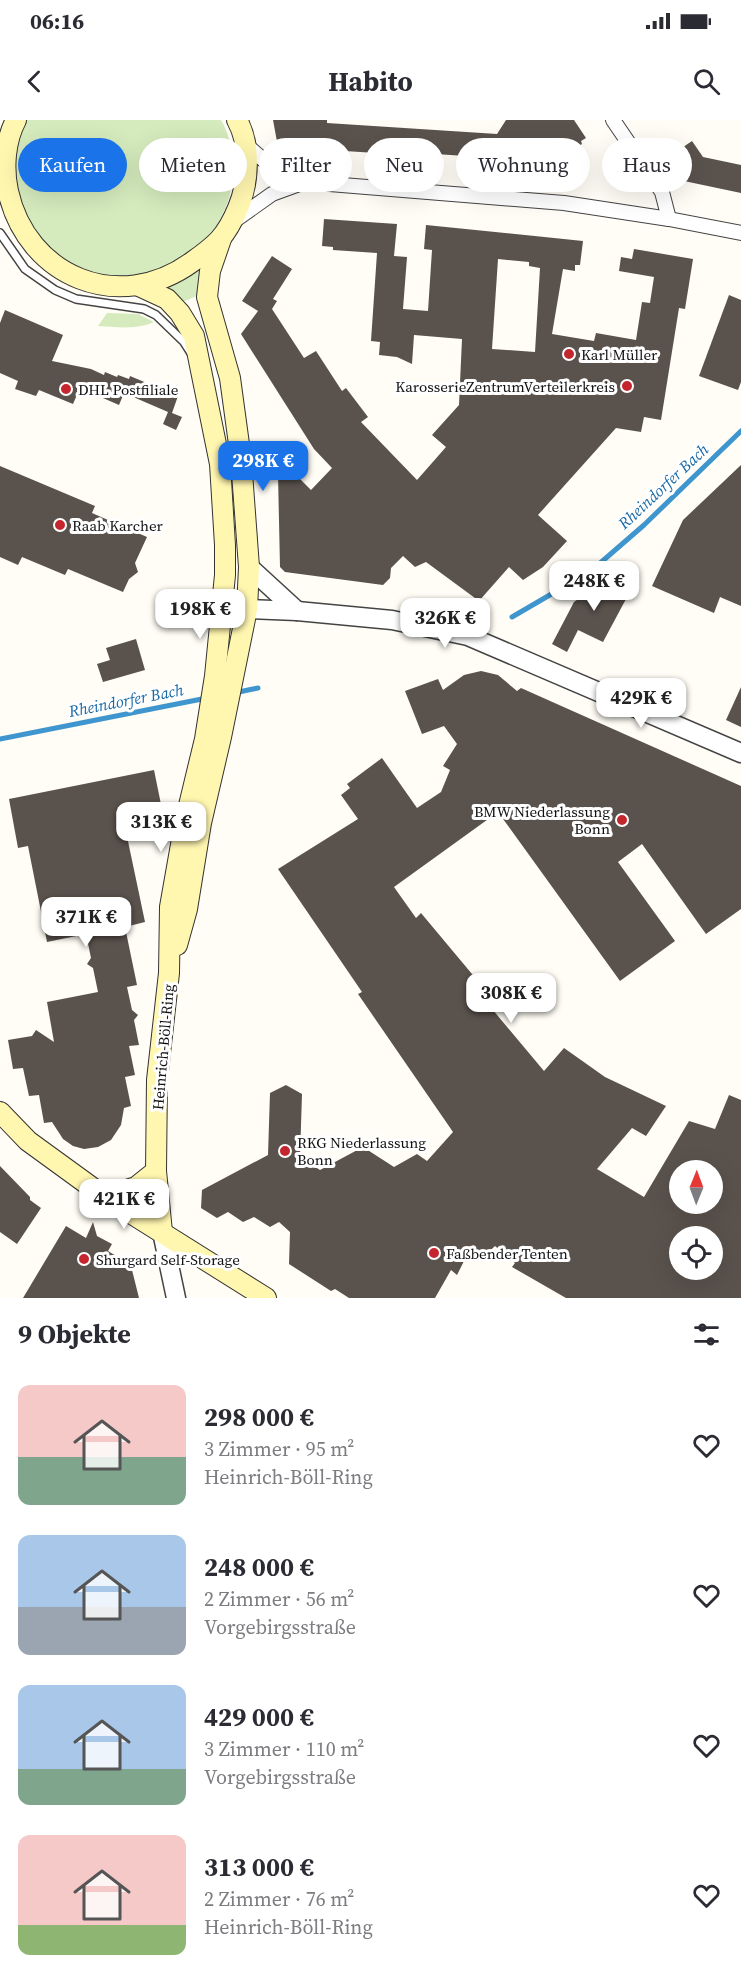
<!DOCTYPE html>
<html lang="de">
<meta charset="utf-8">
<style>
:root{--surface:#fff;--page:#f2f2f3;--text:#2b2b33;--muted:#7c7c81;--accent:#1a73e8}
body{margin:0;font-family:"Source Serif 4",serif;background:var(--page);color:var(--text);height:100vh;display:flex;flex-direction:column;font-size:22px;white-space:nowrap}
*{box-sizing:border-box;margin:0}
p{font-size:20px;color:var(--muted)}
.icon{flex:none;width:33px;height:33px;fill:none;stroke:currentColor;stroke-width:2;stroke-linecap:round;stroke-linejoin:round}
.map{position:relative;height:1178px;overflow:hidden}
.side{display:flex;flex-direction:column;background:var(--surface);flex:1}
.side>*{flex:none}
.hud{position:absolute;left:18px;top:18px;width:705px;height:54px;display:flex;gap:12px}
.needle{width:39px;rotate:1deg}
.buttons{position:absolute;left:669px;top:1040px;display:grid;gap:12px}
.buttons a{display:grid;place-items:center;width:54px;height:54px;border-radius:50%;background:var(--surface);box-shadow:0 6px 24px #0002;font-size:30px}
.price{position:absolute;translate:-50% -51px;padding:0 14px;border-radius:12px;background:#fff;color:#222;font-size:20px;line-height:39px;filter:drop-shadow(0 2px 3px #0008)}
.price::after{content:'';position:absolute;left:50%;top:36px;width:18px;height:14px;margin-left:-9px;background:inherit;clip-path:polygon(0 0,100% 0,50% 100%)}
.price.selected{background:var(--accent);color:#fff}
ul{padding:0;list-style:none}
li{display:flex;align-items:center;gap:18px;height:150px;padding:0 18px}
li span{display:grid;place-items:center;flex:none;width:168px;height:120px;border-radius:12px;color:#555}
li>.icon{margin-inline-start:auto}
span .icon{width:72px;height:72px;fill:#fffc;stroke-width:1}
li b{font-size:26px}
h2{display:flex;justify-content:space-between;align-items:center;height:72px;padding:0 18px;font-size:26px}
.tag{padding:0 21px;border-radius:27px;background:var(--surface);box-shadow:0 6px 24px #0002;font-size:21px;line-height:54px}
.tag.selected{background:var(--accent);color:#fff}
.status{display:flex;justify-content:space-between;align-items:center;height:42px;padding:0 30px;background:var(--surface);direction:ltr}
.status svg{height:16px;fill:currentColor}
header{display:flex;justify-content:space-between;align-items:center;height:78px;padding:0 18px;background:var(--surface);font-size:27px;font-weight:700}
.map>svg:first-child{display:block}
.green{fill:#d5ebbd}
.lines{fill:none;stroke-linecap:round;stroke-linejoin:round}
.stream{stroke:#3f96cf;stroke-width:5}
.building{fill:#5a524d;fill-rule:evenodd}
.service-casing{stroke:#444;stroke-width:10}
.minor-casing{stroke:#444;stroke-width:16}
.tertiary-casing{stroke:#444;stroke-width:21}
.secondary-casing{stroke:#333;stroke-width:22}
.service{stroke:#fff;stroke-width:7}
.minor{stroke:#fff;stroke-width:14}
.tertiary{stroke:#fff;stroke-width:18}
.secondary{stroke:#fff6b0;stroke-width:20}
.poi-dot{fill:#c4262e;stroke:#fff;stroke-width:2}
.labels{text-anchor:middle;dominant-baseline:central;stroke-width:6;stroke-linejoin:round;paint-order:stroke}
.poi-label{font-size:15px;fill:#111;stroke:#fff;text-anchor:start}
.street-label{font-size:15px;fill:#111;stroke:#fff}
.water-label{font-size:16px;font-style:italic;fill:#1768a6;stroke:#fff}
</style>
<div class="status"><b>06:16</b><svg viewBox="0 0 49 12"><path d="M0 12V9h3v3zM5 12V6h3v6zM10 12V3h3v9zM15 12V0h3v12zM26 1h20v11H26zM47 4h2v5h-2z"/></svg></div>
<header><svg class="icon" aria-label="back" viewBox="0 0 24 24"><path d="M15 5l-7 7 7 7"/></svg>Habito<svg class="icon" aria-label="search" viewBox="0 0 24 24"><circle cx="10" cy="10" r="6"/><path d="M15 15l6 6"/></svg></header>
<div class="map">
<svg width="741" height="1178" viewBox="0 0 741 1178">
<rect width="100%" height="100%" fill="#fffdf5"/>
<g class="green">
<path d="M27,0H221C234,20 236,62 227,84C219,103 209,123 191,136C128,182 42,154 18,79C16,73 16,64 15,57C13,38 17,16 27,0Z"/>
<path d="M201,142L199,175L180,183L161,166Z"/>
<path d="M107,193L138,194L154,202C136,210 117,207 98,206Z"/>
</g>
<g class="lines">
<g class="stream">
<path d="M512,497L591,451L644,405L741,311"/>
<path d="M234,573L258,568"/>
<path d="M0,619L207,578"/>
</g>
</g>
<g class="building">
<path d="M273,0H327V3L497,14L506,0H574L586,18L581,21L582,24L570,32L568,30L559,36L553,28L532,44L510,42V39L376,30V33L329,30L328,38L278,27Z"/>
<path d="M692,21L703,37L741,45V73L684,61V58L670,36Z"/>
<path d="M324,99L397,104L394,136L407,137L403,189L428,191L432,130L424,129L426,105L583,121L580,145H575V151L563,149L552,214L594,221L596,213L636,220L642,182L650,183L654,157L619,151L621,137L632,139L634,129L693,139L685,189L679,188L661,300L644,297L641,312L616,308L538,395L567,421L543,447L523,460L509,447L479,481L426,442L415,447L403,436L391,448L390,458L383,465L285,452L280,447L278,354L285,349L291,350L311,370L332,348L314,329L241,214L258,191L242,181L272,136L292,149L273,179L277,181L272,189L304,238L316,231L342,271L346,268L368,297L361,302L417,360L446,327L432,315L459,285L462,219L414,215L412,244L397,237L379,235L380,222L371,221L377,133L333,130V127L322,126ZM498,139L529,142V146L540,148L535,232L492,229Z"/>
<path d="M729,175L741,180V262L738,270L699,256Z"/>
<path d="M5,190L63,215L52,241L91,249L104,255L105,252L117,257L118,255L129,259L130,256L178,276L172,293L182,297L176,310L163,304L168,292L124,273L119,285L80,268L73,284L39,270L36,276L15,269L18,261L0,253V203Z"/>
<path d="M741,345V486L720,477L714,493L652,466L683,400Z"/>
<path d="M0,346L95,386L92,393L147,417L135,443L138,452L129,459L123,472L68,449L65,455L22,437L18,445L0,437Z"/>
<path d="M613,454L634,464L603,522L578,510L567,532L552,524L574,482Z"/>
<path d="M136,519L145,550L103,562L97,544L110,540L106,528Z"/>
<path d="M481,551L498,555L517,571L521,568L741,666V789L706,814L642,724L618,742L675,821L620,861L498,692L394,767L416,798L421,793L477,860L472,865L544,951L564,928L605,957L666,986L646,1016L632,1008L597,1049L644,1077L689,1001L715,1009L729,975L741,980V1178H566L512,1147L515,1143L495,1126L480,1140L464,1141L457,1155L451,1150L435,1178H349L335,1169L331,1171L289,1144L290,1112L279,1102L270,1107L254,1097L243,1102L228,1092L217,1098L201,1088L202,1070L268,1035L270,973L286,965L302,974L300,1037L320,1050L363,1027L394,1047L417,1034L427,1041L453,1012L358,874L362,872L278,749L358,699L341,675L350,668L347,664L382,638L417,688L441,672L450,650L443,646L457,624L444,606L422,614L405,571L438,559L443,570L464,555ZM680,1050H712V1083H680ZM680,1116H712V1149H680Z"/>
<path d="M741,567V607L726,600Z"/>
<path d="M154,650L164,699L125,707L145,802L125,807L137,865L127,867L132,890L138,895L134,900L139,925L129,926L135,955L125,957L131,986L124,988L121,1005L111,1020L98,1027L84,1029L73,1026L63,1019L52,1002L44,1003L39,975L29,976L23,948L13,949L8,920L32,916L36,910L54,922L47,882L98,872L93,848L87,844L91,838L86,814L47,822L28,726L18,728L9,679Z"/>
<path d="M0,1046L30,1077V1080L41,1088L17,1124L0,1112Z"/>
<path d="M93,1102L97,1116L112,1124L108,1131L134,1147L132,1150L139,1178H23L66,1106L86,1118Z"/>
</g>
<g class="lines">
<defs>
<path id="service" d="M0,113L25,149L55,170L76,179L144,189L156,195L184,222L191,233"/>
<g id="minor">
<path d="M613,0L662,72L669,99"/>
<path d="M245,24L267,43L305,62L564,83L669,99L741,113"/>
<path d="M234,101L272,74L305,62"/>
</g>
<g id="tertiary">
<path d="M249,447L297,491"/>
<path d="M222,488L297,491L392,500L468,516L741,633"/>
<path d="M162,1112L176,1178"/>
</g>
<g id="secondary">
<path d="M16,0C5,21 3,48 8,71C27,157 119,195 192,142C216,125 226,117 238,88C249,62 251,25 237,0"/>
<path d="M139,166L167,179L180,193L194,216L220,344L225,425V455L215,556L205,619L185,702L170,787L169,853L157,960L156,1051L162,1112"/>
<path d="M177,825L187,789L201,703L221,617L247,489L249,447L241,339L230,258L207,177L210,151L221,119"/>
<path d="M0,992L28,1021L105,1077L266,1178"/>
<path d="M105,1077L136,1067L156,1051"/>
</g>
</defs>
<use href="#service" class="service-casing"/>
<use href="#minor" class="minor-casing"/>
<use href="#tertiary" class="tertiary-casing"/>
<use href="#secondary" class="secondary-casing"/>
<use href="#service" class="service"/>
<use href="#minor" class="minor"/>
<use href="#tertiary" class="tertiary"/>
<use href="#secondary" class="secondary"/>
</g>
<g class="poi-dot">
<circle cx="569" cy="234" r="6"/>
<circle cx="627" cy="266" r="6"/>
<circle cx="66" cy="269" r="6"/>
<circle cx="60" cy="405" r="6"/>
<circle cx="622" cy="700" r="6"/>
<circle cx="285" cy="1031" r="6"/>
<circle cx="434" cy="1133" r="6"/>
<circle cx="84" cy="1139" r="6"/>
</g>
<g class="labels">
<g class="poi-label">
<text x="581" y="234">Karl Müller</text>
<text x="615" y="266" text-anchor="end">KarosserieZentrumVerteilerkreis</text>
<text x="78" y="269">DHL Postfiliale</text>
<text x="72" y="405">Raab Karcher</text>
<text x="610" y="691" text-anchor="end">BMW Niederlassung<tspan x="610" dy="17">Bonn</tspan></text>
<text x="297" y="1022">RKG Niederlassung<tspan x="297" dy="17">Bonn</tspan></text>
<text x="446" y="1133">Faßbender Tenten</text>
<text x="96" y="1139">Shurgard Self-Storage</text>
</g>
<g class="street-label">
<text transform="translate(163 927) rotate(-85)">Heinrich-Böll-Ring</text>
</g>
<g class="water-label">
<text transform="translate(663 366) rotate(-43)">Rheindorfer Bach</text>
<text transform="translate(126 580) rotate(-11)">Rheindorfer Bach</text>
</g>
</g>
</svg>
<div class="buttons">
<a><svg class="needle" viewBox="-14 -14 28 28"><path d="M0-13l5 13h-10z" fill="#e53935"/><path d="M0 13l5-13h-10z" fill="#7c7c81"/></svg></a>
<a><svg class="icon" aria-label="locate" viewBox="0 0 24 24"><circle cx="12" cy="12" r="6"/><path d="M12 2v4M12 18v4M2 12h4M18 12h4"/></svg></a>
</div>
<b class="price selected" style="left:263px;top:372px">298K €</b>
<b class="price" style="left:594px;top:492px">248K €</b>
<b class="price" style="left:200px;top:520px">198K €</b>
<b class="price" style="left:445px;top:529px">326K €</b>
<b class="price" style="left:641px;top:609px">429K €</b>
<b class="price" style="left:161px;top:733px">313K €</b>
<b class="price" style="left:86px;top:828px">371K €</b>
<b class="price" style="left:511px;top:904px">308K €</b>
<b class="price" style="left:124px;top:1110px">421K €</b>
<div class="hud">
<a class="tag selected">Kaufen</a>
<a class="tag">Mieten</a>
<a class="tag">Filter</a>
<a class="tag">Neu</a>
<a class="tag">Wohnung</a>
<a class="tag">Haus</a>
</div>
</div>
<section class="side">
<h2>9 Objekte<svg class="icon" aria-label="filters" viewBox="0 0 24 24"><path d="M4 7h16M4 17h16"/><circle cx="9" cy="7" r="2"/><circle cx="15" cy="17" r="2"/></svg></h2>
<ul>
<li><span style="background:linear-gradient(#f6c9c9 60%,#7fa58c 0)"><svg class="icon" aria-label="home" viewBox="0 0 24 24"><path d="M3 11l9-7 9 7M6 9v11h12V9"/></svg></span><div><b>298 000 €</b><p>3 Zimmer · 95 m²</p><p>Heinrich-Böll-Ring</p></div><svg class="icon" aria-label="heart" viewBox="0 0 24 24"><path d="M12 20l-8-8c-3-5 5-10 8-4 3-6 11-1 8 4z"/></svg></li>
<li><span style="background:linear-gradient(#a9c7e8 60%,#9aa5b1 0)"><svg class="icon" aria-label="home" viewBox="0 0 24 24"><path d="M3 11l9-7 9 7M6 9v11h12V9"/></svg></span><div><b>248 000 €</b><p>2 Zimmer · 56 m²</p><p>Vorgebirgsstraße</p></div><svg class="icon" aria-label="heart" viewBox="0 0 24 24"><path d="M12 20l-8-8c-3-5 5-10 8-4 3-6 11-1 8 4z"/></svg></li>
<li><span style="background:linear-gradient(#a9c7e8 70%,#7fa58c 0)"><svg class="icon" aria-label="home" viewBox="0 0 24 24"><path d="M3 11l9-7 9 7M6 9v11h12V9"/></svg></span><div><b>429 000 €</b><p>3 Zimmer · 110 m²</p><p>Vorgebirgsstraße</p></div><svg class="icon" aria-label="heart" viewBox="0 0 24 24"><path d="M12 20l-8-8c-3-5 5-10 8-4 3-6 11-1 8 4z"/></svg></li>
<li><span style="background:linear-gradient(#f6c9c9 75%,#8fb573 0)"><svg class="icon" aria-label="home" viewBox="0 0 24 24"><path d="M3 11l9-7 9 7M6 9v11h12V9"/></svg></span><div><b>313 000 €</b><p>2 Zimmer · 76 m²</p><p>Heinrich-Böll-Ring</p></div><svg class="icon" aria-label="heart" viewBox="0 0 24 24"><path d="M12 20l-8-8c-3-5 5-10 8-4 3-6 11-1 8 4z"/></svg></li>
</ul>
</section>
